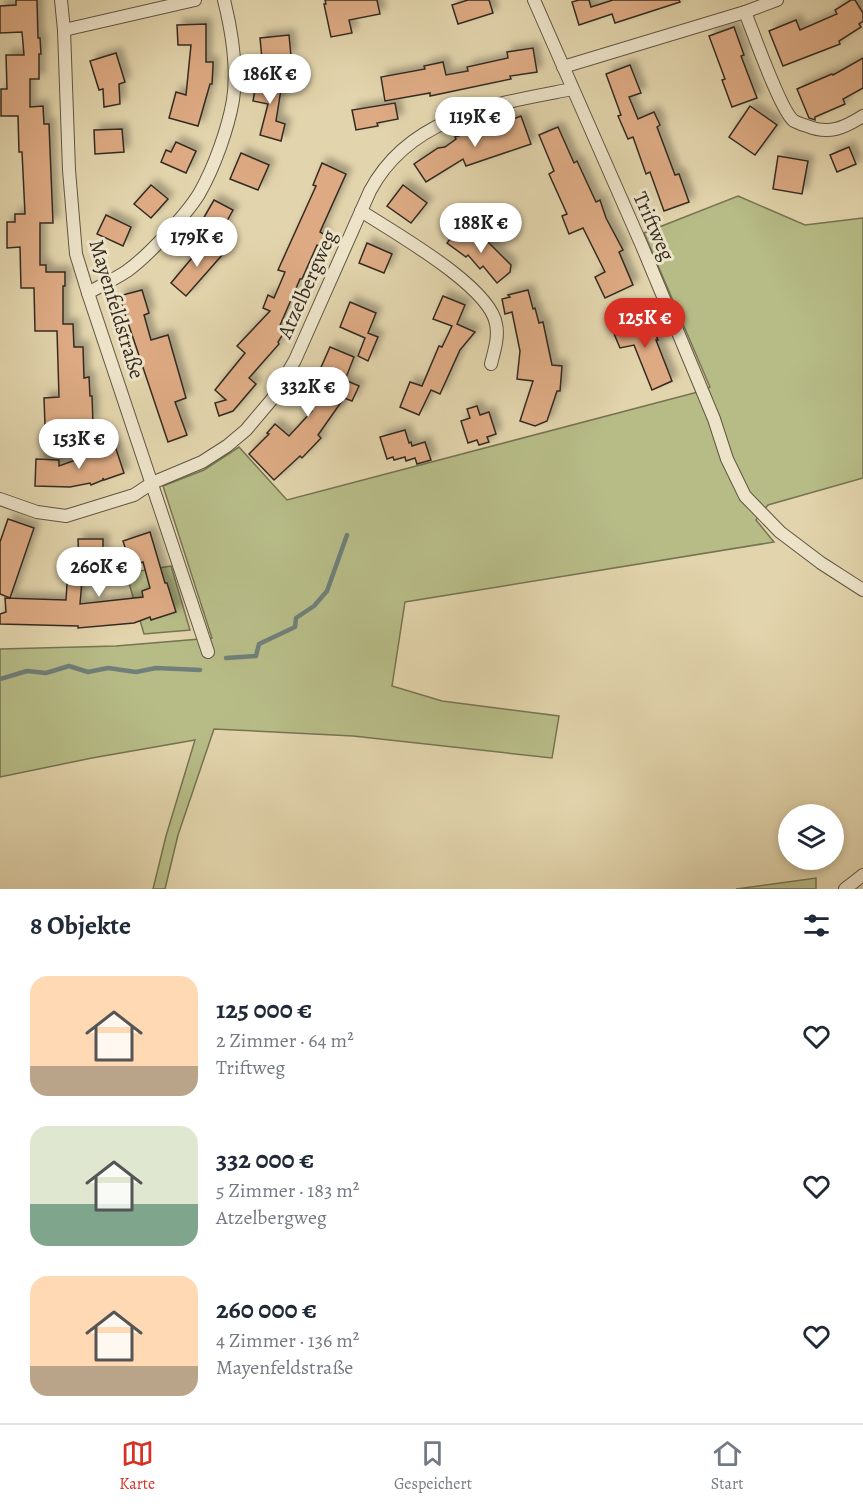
<!DOCTYPE html>
<html lang="de">
<meta charset="utf-8">
<style>
:root{--surface:#fff;--page:#f6f6f7;--text:#1f2937;--muted:#747a83;--line:#e0e1e3;--accent:#d93025}
body{margin:0;font-family:Alegreya,serif;background:var(--page);color:var(--text);height:100vh;display:flex;flex-direction:column;font-size:22px;white-space:nowrap}
*{box-sizing:border-box;margin:0}
p{font-size:20px;color:var(--muted)}
.icon{flex:none;width:33px;height:33px;fill:none;stroke:currentColor;stroke-width:2;stroke-linecap:round;stroke-linejoin:round}
.map{position:relative;height:889px;overflow:hidden}
.panel{display:flex;flex-direction:column;background:var(--surface);flex:1}
.panel>*{flex:none}
.controls{position:absolute;left:778px;top:804px;display:grid;gap:12px}
.controls a{display:grid;place-items:center;width:66px;height:66px;border-radius:50%;background:var(--surface);box-shadow:0 3px 9px #0003;font-size:30px}
.price{position:absolute;translate:-50% -51px;padding:0 14px;border-radius:21px;background:#fff;color:#222;font-size:20px;line-height:39px;filter:drop-shadow(0 2px 3px #0008)}
.price::after{content:'';position:absolute;left:50%;top:36px;width:18px;height:14px;margin-left:-9px;background:inherit;clip-path:polygon(0 0,100% 0,50% 100%)}
.price.current{background:var(--accent);color:#fff}
ul{padding:0;list-style:none}
li{display:flex;align-items:center;gap:18px;height:150px;padding:0 30px}
li span{display:grid;place-items:center;flex:none;width:168px;height:120px;border-radius:18px;color:#555}
li>.icon{margin-inline-start:auto}
span .icon{width:72px;height:72px;fill:#fffc;stroke-width:1}
li b{font-size:26px}
h2{display:flex;justify-content:space-between;align-items:center;height:72px;padding:0 30px;font-size:26px}
.dock{display:flex;justify-content:space-around;align-items:center;height:84px;border-top:2px solid var(--line);background:var(--surface);font-size:16px;color:var(--muted)}
.dock a{display:grid;justify-items:center;gap:3px}
.dock .current{color:var(--accent)}
.map>svg:first-child{display:block}
.green{fill:#b7bc87;stroke:#767454;stroke-width:1.5}
.lines{fill:none;stroke-linecap:round;stroke-linejoin:round}
.stream{stroke:#707f79;stroke-width:4.5}
.building{fill:#ddaa83;stroke:#342c22;stroke-width:1.5;filter:url(#shadow)}
.street-casing{stroke:#605644;stroke-width:14}
.street{stroke:#ece3c9;stroke-width:12}
.labels{text-anchor:middle;dominant-baseline:central;stroke-width:6;stroke-linejoin:round;paint-order:stroke}
.street-label{font-size:21px;fill:#342c22;stroke:#ece3c9}
</style>
<div class="map">
<svg width="863" height="889" viewBox="0 0 863 889">
<defs>
<filter id="shadow"><feDropShadow dx="5.5" dy="-5.5" stdDeviation="3" flood-color="#0004"/></filter>
</defs>
<rect width="100%" height="100%" fill="#e2d4ac"/>
<filter id="stains"><feTurbulence type="fractalNoise" baseFrequency=".00333" numOctaves="4"/><feColorMatrix values="0 0 0 0 .2 0 0 0 0 .09 0 0 0 0 .02 0 0 0 .5 -.17"/></filter>
<radialGradient id="worn" r=".72"><stop offset=".6" stop-color="#630" stop-opacity="0"/><stop offset="1" stop-color="#630" stop-opacity=".3"/></radialGradient>
<g class="green">
<path d="M738,196L805,225L863,218V478L768,505L756,520L774,542L405,602L392,686L442,701L559,716L552,758L353,736L214,729L178,835L165,889H153L166,836L195,740L92,758L0,777V649L116,646L212,638L163,486L204,470L239,447L287,500L694,393L710,387L644,233Z"/>
<path d="M171,566L190,630L144,634L126,573Z"/>
<path d="M816,878V889H736Z"/>
</g>
<g class="lines">
<g class="stream">
<path d="M226,658L256,656L259,644L295,627L296,618L314,606L327,591L347,535"/>
<path d="M0,679L27,671L46,673L69,666L88,672L108,668L136,672L156,668L200,670"/>
</g>
</g>
<g class="building">
<path d="M16,0H37L38,38H40L41,54H39V79H30V107L43,106L44,124H49L53,223H40V265H46V272H65V286H63V324H73L74,347H83L84,378L89,377L90,396H92L93,423L45,425L44,398L59,397L57,331H35L34,288H21L20,247L7,248V222H15V214H25L22,152H19L18,116H1V89H7L6,55H24L22,32L0,33V6L16,5Z"/>
<path d="M325,0H377L380,14L349,20L352,33L331,37L324,4H326Z"/>
<path d="M468,0H489L493,13L458,24L452,5Z"/>
<path d="M579,0H589L591,7L613,0H679L680,2L615,23L612,14L579,25L572,2Z"/>
<path d="M851,0H855L863,13V21L859,24L861,27L839,41L840,44L783,66L769,31L796,20L800,30L837,14L835,10Z"/>
<path d="M206,24V62H213V66L212,84H210L198,126L169,118L176,92L186,95L191,45H178L177,25Z"/>
<path d="M734,27L744,55L741,56L757,98L732,107L722,80L725,79L709,36Z"/>
<path d="M289,35L291,56L262,59L260,38Z"/>
<path d="M533,48L537,72L510,76L511,79L430,96V93L385,101L381,77L425,69L424,66L443,62L446,75L468,71L467,67L508,58L507,52Z"/>
<path d="M116,53L125,82L119,84L120,104L104,107L103,89L99,90L90,61Z"/>
<path d="M863,58V88L843,99L845,104L815,117V120L809,118L797,89L832,74L833,75Z"/>
<path d="M630,65L641,93L629,97L638,119L654,112L660,125L657,127L675,175L679,174L689,202L664,211L650,172L646,174L633,137L628,139L618,116L621,115L606,74Z"/>
<path d="M263,74L283,77L276,121L285,124L281,141L260,135L268,104L253,101L257,78L263,79Z"/>
<path d="M395,103L398,119L377,123L378,126L356,130L352,110Z"/>
<path d="M750,106L777,125L755,155L729,137Z"/>
<path d="M521,116L531,144L466,166L463,159L426,182L414,164L438,148L445,147L456,139L455,137L477,130L478,132Z"/>
<path d="M558,127L574,163L577,161L596,202L600,200L606,218L623,250L619,252L633,285L605,298L595,277L605,272L583,228L569,234L562,216L567,214L549,174L554,171L539,135Z"/>
<path d="M122,129L124,152L95,154L94,130Z"/>
<path d="M176,142L196,151L186,173L161,162L166,150L171,152Z"/>
<path d="M849,147L856,164L837,172L830,155Z"/>
<path d="M241,153L269,165L258,190L230,179Z"/>
<path d="M778,156L808,161L802,194L773,189Z"/>
<path d="M322,163L346,174L320,232L325,235L320,247L317,245L302,279H300L278,330L283,334L278,342L279,344L249,378L256,384L233,411L219,416L215,403L226,400L215,390L245,353L237,346L270,311L263,308L268,295L274,298L285,272L278,270L316,186L313,185Z"/>
<path d="M151,185L168,199L151,218L134,204Z"/>
<path d="M403,185L427,203L411,223L387,206Z"/>
<path d="M214,200L233,210L222,230L203,219Z"/>
<path d="M106,215L131,227L123,246L97,234Z"/>
<path d="M459,227L482,242L485,239L511,265L510,272L497,283L483,266L480,269L468,255L466,257L447,243Z"/>
<path d="M207,240L223,254L186,296L171,283Z"/>
<path d="M367,243L392,254L384,273L359,263Z"/>
<path d="M142,290L149,313L144,315L151,340L168,335L186,398L175,402L187,435L168,442L119,296Z"/>
<path d="M528,290L533,309L535,308L539,323L543,322L552,365L562,366L560,391H557L547,421L535,426L520,421L533,381L517,379L520,351L512,312L505,314L502,299L510,297L508,295Z"/>
<path d="M443,296L465,305L457,324L475,332L460,350L440,394L431,390L419,415L400,407L410,382L422,386L439,346L442,347L452,326L433,319Z"/>
<path d="M350,302L376,313L368,333L378,337L368,361L358,356L365,338L340,327Z"/>
<path d="M645,311L658,340H656L672,381L652,390L634,345L620,348L612,329L634,323L633,317Z"/>
<path d="M330,347L354,357L345,380L359,386L352,401L344,398L318,435L321,438L302,458L300,456L274,480L249,454L269,434L267,433L275,424L289,436L312,411L307,407L329,377L319,372Z"/>
<path d="M477,406L480,415L489,412L496,434L487,437L489,442L479,445L477,440L468,443L461,421L470,418L467,409Z"/>
<path d="M405,430L409,443L411,442L412,446L425,442L431,460L417,464L415,458L406,461L405,457L394,460L393,457L387,459L380,437Z"/>
<path d="M115,446L124,473L104,480L103,478V480L91,485L90,483L70,487L35,486L36,459L59,460V466Z"/>
<path d="M8,519L34,528L10,598L0,594V542Z"/>
<path d="M150,532L165,583H167L176,612L151,620L150,617L134,623L78,628V626L0,624V614L6,612L5,598L66,600L68,568L83,569L80,604L143,597L142,591L150,588L143,562L131,566L123,541Z"/>
<path d="M78,539H103V566H79Z"/>
</g>
<g class="lines">
<defs>
<g id="street">
<path d="M61,0L64,30L69,170L76,254L88,293L208,652"/>
<path d="M534,0L642,246L714,419L727,459L745,496L780,532L821,563L863,590"/>
<path d="M745,12C753,32 781,112 794,121C798,123 803,125 807,126C829,135 844,128 863,116"/>
<path d="M64,30L195,0"/>
<path d="M563,67L745,12L777,0"/>
<path d="M361,211C393,232 490,286 496,324C499,337 494,352 491,364"/>
<path d="M88,293C100,286 115,279 127,271C148,256 186,215 199,194C214,168 228,129 233,100C238,67 232,32 224,0"/>
<path d="M0,499L37,512L66,516L134,495L152,483L202,462L227,446L246,430L273,398L295,360L370,191C410,115 496,104 572,89"/>
<path d="M845,889L863,875"/>
</g>
</defs>
<use href="#street" class="street-casing"/>
<use href="#street" class="street"/>
</g>
<g class="labels">
<g class="street-label">
<text transform="translate(654 226) rotate(66)">Triftweg</text>
<text transform="translate(307 284) rotate(-66)">Atzelbergweg</text>
<text transform="translate(117 309) rotate(73)">Mayenfeldstraße</text>
</g>
</g>
<rect width="100%" height="100%" filter="url(#stains)"/>
<rect width="100%" height="100%" fill="url(#worn)"/>
</svg>
<div class="controls">
<a><svg class="icon" aria-label="layers" viewBox="0 0 24 24"><path d="M12 4l9 5-9 5-9-5zM3 14l9 5 9-5"/></svg></a>
</div>
<b class="price" style="left:270px;top:105px">186K €</b>
<b class="price" style="left:475px;top:148px">119K €</b>
<b class="price" style="left:481px;top:254px">188K €</b>
<b class="price" style="left:197px;top:268px">179K €</b>
<b class="price current" style="left:645px;top:349px">125K €</b>
<b class="price" style="left:308px;top:418px">332K €</b>
<b class="price" style="left:79px;top:470px">153K €</b>
<b class="price" style="left:99px;top:598px">260K €</b>
</div>
<section class="panel">
<h2>8 Objekte<svg class="icon" aria-label="filters" viewBox="0 0 24 24"><path d="M4 7h16M4 17h16"/><circle cx="9" cy="7" r="2"/><circle cx="15" cy="17" r="2"/></svg></h2>
<ul>
<li><span style="background:linear-gradient(#ffd9b3 75%,#b9a48a 0)"><svg class="icon" aria-label="home" viewBox="0 0 24 24"><path d="M3 11l9-7 9 7M6 9v11h12V9"/></svg></span><div><b>125 000 €</b><p>2 Zimmer · 64 m²</p><p>Triftweg</p></div><svg class="icon" aria-label="heart" viewBox="0 0 24 24"><path d="M12 20l-8-8c-3-5 5-10 8-4 3-6 11-1 8 4z"/></svg></li>
<li><span style="background:linear-gradient(#dfe7d0 65%,#7fa58c 0)"><svg class="icon" aria-label="home" viewBox="0 0 24 24"><path d="M3 11l9-7 9 7M6 9v11h12V9"/></svg></span><div><b>332 000 €</b><p>5 Zimmer · 183 m²</p><p>Atzelbergweg</p></div><svg class="icon" aria-label="heart" viewBox="0 0 24 24"><path d="M12 20l-8-8c-3-5 5-10 8-4 3-6 11-1 8 4z"/></svg></li>
<li><span style="background:linear-gradient(#ffd9b3 75%,#b9a48a 0)"><svg class="icon" aria-label="home" viewBox="0 0 24 24"><path d="M3 11l9-7 9 7M6 9v11h12V9"/></svg></span><div><b>260 000 €</b><p>4 Zimmer · 136 m²</p><p>Mayenfeldstraße</p></div><svg class="icon" aria-label="heart" viewBox="0 0 24 24"><path d="M12 20l-8-8c-3-5 5-10 8-4 3-6 11-1 8 4z"/></svg></li>
</ul>
</section>
<nav class="dock">
<a class="current"><svg class="icon" aria-label="map" viewBox="0 0 24 24"><path d="M3 6l6-2 6 2 6-2v14l-6 2-6-2-6 2zM9 4v14M15 6v14"/></svg>Karte</a>
<a><svg class="icon" aria-label="saved" viewBox="0 0 24 24"><path d="M7 4h10v16l-5-4-5 4z"/></svg>Gespeichert</a>
<a><svg class="icon" aria-label="home" viewBox="0 0 24 24"><path d="M3 11l9-7 9 7M6 9v11h12V9"/></svg>Start</a>
</nav>
